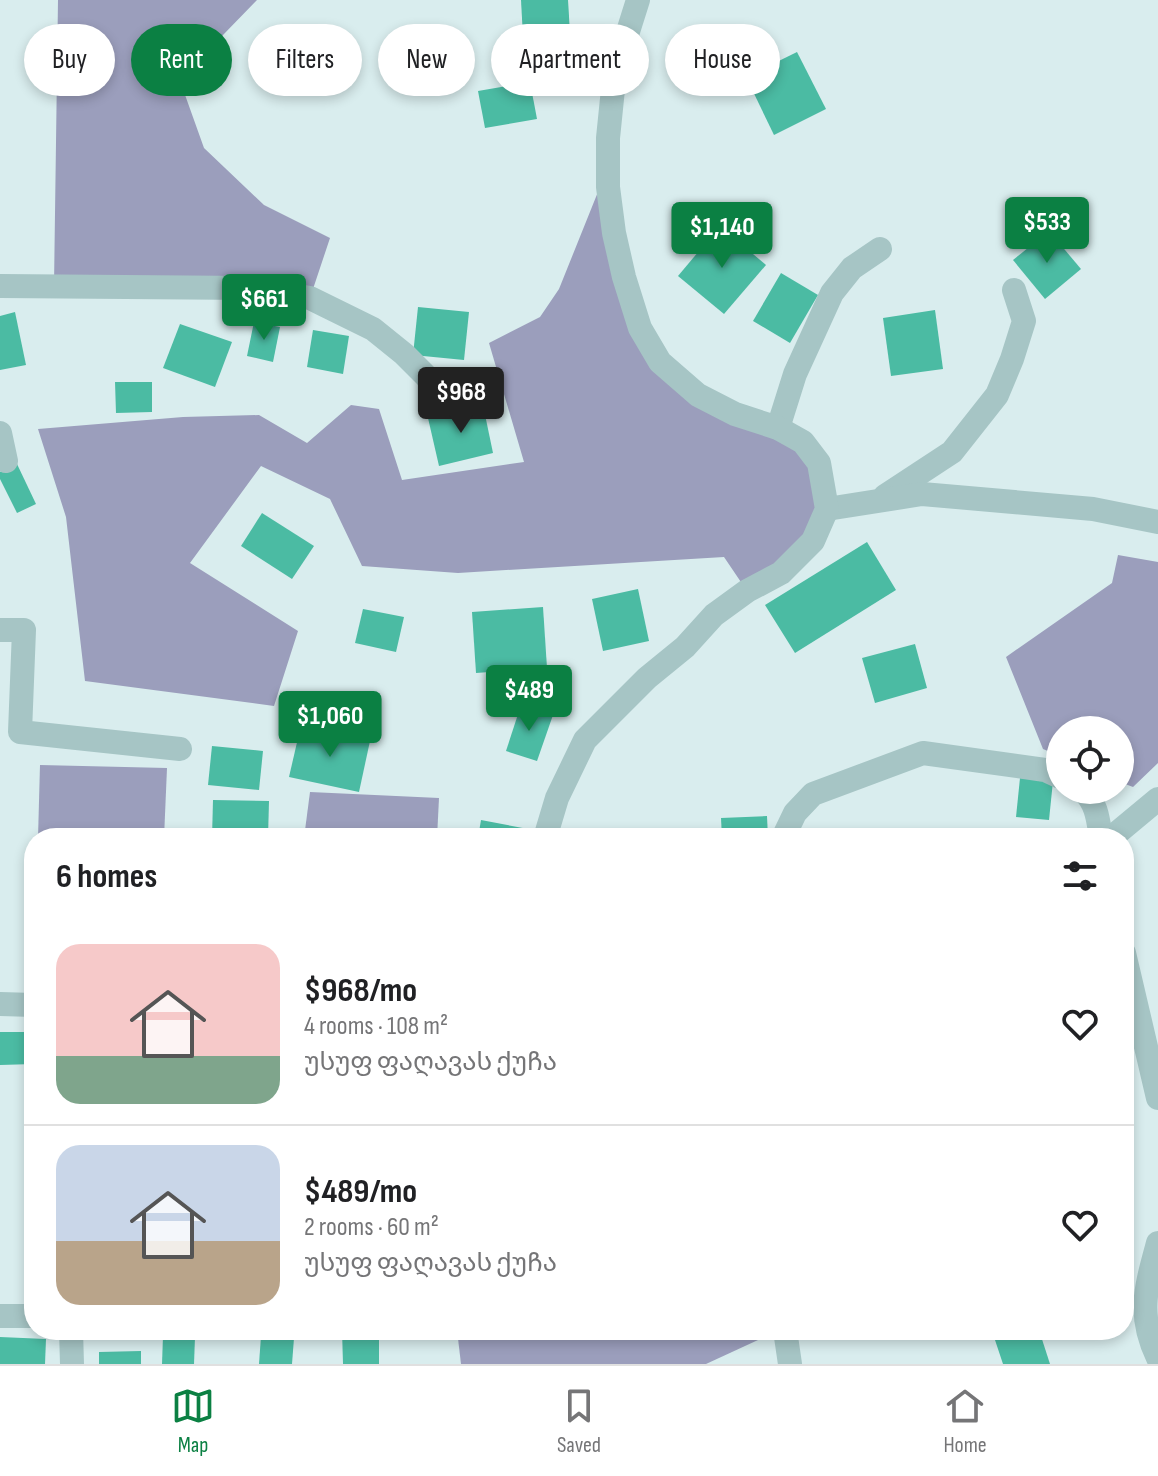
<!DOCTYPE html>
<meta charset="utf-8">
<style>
:root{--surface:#fff;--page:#f6f6f6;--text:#202124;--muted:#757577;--line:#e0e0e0;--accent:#0b8043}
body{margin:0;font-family:"Sofia Sans Condensed","Noto Sans Georgian",sans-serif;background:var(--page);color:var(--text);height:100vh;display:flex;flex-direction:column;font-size:30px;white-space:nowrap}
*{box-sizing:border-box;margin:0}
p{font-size:26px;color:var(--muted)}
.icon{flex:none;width:44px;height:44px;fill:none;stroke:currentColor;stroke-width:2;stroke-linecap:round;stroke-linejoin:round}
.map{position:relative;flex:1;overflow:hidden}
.side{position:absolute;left:24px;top:828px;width:1110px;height:512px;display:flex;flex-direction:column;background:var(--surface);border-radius:32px;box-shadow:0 4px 12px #0003}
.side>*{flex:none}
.banner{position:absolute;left:24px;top:24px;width:1110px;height:72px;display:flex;gap:16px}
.tools{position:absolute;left:1046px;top:716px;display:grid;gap:16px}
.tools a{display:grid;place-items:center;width:88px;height:88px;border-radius:50%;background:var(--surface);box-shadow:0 4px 12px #0003;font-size:40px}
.price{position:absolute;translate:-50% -68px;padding:0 18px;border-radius:8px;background:var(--accent);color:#fff;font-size:26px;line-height:52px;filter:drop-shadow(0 2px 4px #0008)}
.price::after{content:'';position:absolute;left:50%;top:48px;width:24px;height:18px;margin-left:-12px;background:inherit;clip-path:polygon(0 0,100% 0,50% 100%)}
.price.selected{background:#222;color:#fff}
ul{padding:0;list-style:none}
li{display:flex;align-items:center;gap:24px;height:200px;padding:0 32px}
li+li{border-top:2px solid var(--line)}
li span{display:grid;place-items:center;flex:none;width:224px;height:160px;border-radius:24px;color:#555}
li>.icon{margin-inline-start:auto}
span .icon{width:96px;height:96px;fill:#fffc;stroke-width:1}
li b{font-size:34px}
h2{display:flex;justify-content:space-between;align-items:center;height:96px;padding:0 32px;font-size:34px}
.tag{padding:0 28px;border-radius:36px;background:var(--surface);box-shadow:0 4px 12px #0003;font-size:28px;line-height:72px}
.tag.selected{background:var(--accent);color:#fff}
.tab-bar{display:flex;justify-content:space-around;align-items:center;height:112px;border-top:2px solid var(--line);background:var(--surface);font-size:22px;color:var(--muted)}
.tab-bar a{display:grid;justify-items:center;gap:4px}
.tab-bar .selected{color:var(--accent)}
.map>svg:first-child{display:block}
.green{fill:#9b9ebc}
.building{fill:#4bbba3}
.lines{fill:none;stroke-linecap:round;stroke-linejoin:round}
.minor{stroke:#a6c5c5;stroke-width:24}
</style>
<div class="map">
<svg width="1158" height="1364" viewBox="0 0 1158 1364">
<rect width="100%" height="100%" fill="#d9edee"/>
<g class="green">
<path d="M58,0H257L223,35L184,92L204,148L264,205L330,238L310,298L54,286Z"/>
<path d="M608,167V187L660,362L819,463L813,541L747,591L724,557L458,573L362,566L330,499L261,466L190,563L298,631L274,706L85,681L66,517L38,429L183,417L259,415L307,443L351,405L379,409L402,480L524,462L489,343L540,317L559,289Z"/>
<path d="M1118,555L1158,562V763L1133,787L1120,782V730H1060V756L1043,749L1006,657L1112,583Z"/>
<path d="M40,765L167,768L164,838H38Z"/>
<path d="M310,792L439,798L437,838H304Z"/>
<path d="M457,1330H780L706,1364H461Z"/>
</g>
<g class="building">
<path d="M521,0H568L570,33L523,37Z"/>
<path d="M797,52L826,109L774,135L746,77Z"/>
<path d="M530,82L537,119L485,128L478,91Z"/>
<path d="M720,226L766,265L724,314L678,276Z"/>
<path d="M1049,231L1081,269L1045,299L1013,260Z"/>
<path d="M781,273L818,295L790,343L753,321Z"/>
<path d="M418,307L469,312L464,360L413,355Z"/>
<path d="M935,310L943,369L891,376L883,318Z"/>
<path d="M15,312L26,365L0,370V316Z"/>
<path d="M254,322L280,327L273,362L247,356Z"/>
<path d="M180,324L232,342L215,387L163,368Z"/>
<path d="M313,330L349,336L343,374L307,367Z"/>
<path d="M115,382H152V412L116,413Z"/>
<path d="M483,405L493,453L439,466L428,418Z"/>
<path d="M17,464L36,504L17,513L0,479V472Z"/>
<path d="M262,513L314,546L292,579L241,546Z"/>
<path d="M867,542L896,590L795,653L765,605Z"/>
<path d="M638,589L649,641L603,651L592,599Z"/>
<path d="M543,607L547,668L476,673L472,612Z"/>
<path d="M363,609L404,617L396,652L355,643Z"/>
<path d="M915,644L927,688L875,703L862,658Z"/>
<path d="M521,705L553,715L537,761L506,751Z"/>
<path d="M301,725L370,741L359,792L289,777Z"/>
<path d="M212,746L263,751L259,790L208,785Z"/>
<path d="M1020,778L1053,781L1049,820L1016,817Z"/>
<path d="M213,800L269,801L268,838H212Z"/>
<path d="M767,816L768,838H722L721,818Z"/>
<path d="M481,820L528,829L526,838H478Z"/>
<path d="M0,1032H34V1064L0,1065Z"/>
<rect x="26" y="1115" width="8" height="22"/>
<path d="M34,1261V1283H26L25,1262Z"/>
<path d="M342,1330H379V1364H343Z"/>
<path d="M1027,1330H1039L1050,1364H1003L995,1340Z"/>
<path d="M163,1336L195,1337L194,1364H162Z"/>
<path d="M261,1336L294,1338L292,1364H259Z"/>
<path d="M0,1337L46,1339L45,1364H0Z"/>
<path d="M141,1351V1364H99V1352Z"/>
</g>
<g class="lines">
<g class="minor">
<path d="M0,286L251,288L310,298L373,329L404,354L427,377L435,391"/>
<path d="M778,428L795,374L832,293L852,268L880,249"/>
<path d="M0,433L6,461"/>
<path d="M885,496L952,452L997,395L1012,359L1024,321L1014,290"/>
<path d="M827,509L922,494L1093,509L1158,522"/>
<path d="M0,630H24L20,732L180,749"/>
<path d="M1083,790C1097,804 1098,819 1101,838"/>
<path d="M545,838L557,798L585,740L647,678L685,647L714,615L747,591L781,573L813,541L827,509L819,463L803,442L778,428L735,414L698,395L660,362L640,328L624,277L614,233L608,187V138L613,89L626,38L638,0"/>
<path d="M783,838L795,813L813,794L923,753L1045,770L1060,777"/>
<path d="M1111,838L1158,799"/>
<path d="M1124,953L1158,1098"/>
<path d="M0,1004L34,1005"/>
<path d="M1158,1243C1146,1287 1137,1315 1158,1358"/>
<path d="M0,1316H34"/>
<path d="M71,1330L72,1364"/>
<path d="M785,1330L790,1364"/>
</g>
</g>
</svg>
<div class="tools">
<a><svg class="icon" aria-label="locate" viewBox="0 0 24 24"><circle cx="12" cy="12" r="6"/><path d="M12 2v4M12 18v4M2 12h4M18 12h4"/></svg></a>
</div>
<b class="price" style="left:1047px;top:265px">$533</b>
<b class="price" style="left:722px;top:270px">$1,140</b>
<b class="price" style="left:264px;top:342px">$661</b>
<b class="price selected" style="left:461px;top:435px">$968</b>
<b class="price" style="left:529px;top:733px">$489</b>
<b class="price" style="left:330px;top:759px">$1,060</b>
<div class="banner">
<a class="tag">Buy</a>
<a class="tag selected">Rent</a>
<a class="tag">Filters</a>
<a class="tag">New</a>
<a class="tag">Apartment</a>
<a class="tag">House</a>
</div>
<section class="side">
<h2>6 homes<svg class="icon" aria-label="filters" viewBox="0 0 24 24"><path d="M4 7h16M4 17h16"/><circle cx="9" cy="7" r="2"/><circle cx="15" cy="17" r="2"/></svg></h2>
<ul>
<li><span style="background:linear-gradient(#f6c9c9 70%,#7fa58c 0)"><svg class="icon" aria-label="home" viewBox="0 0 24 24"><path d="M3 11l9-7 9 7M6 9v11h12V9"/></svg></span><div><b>$968/mo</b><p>4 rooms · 108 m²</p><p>უსუფ ფაღავას ქუჩა</p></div><svg class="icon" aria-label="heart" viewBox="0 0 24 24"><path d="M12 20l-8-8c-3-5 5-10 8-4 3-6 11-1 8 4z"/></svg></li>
<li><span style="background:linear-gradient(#c9d6e8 60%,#b9a48a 0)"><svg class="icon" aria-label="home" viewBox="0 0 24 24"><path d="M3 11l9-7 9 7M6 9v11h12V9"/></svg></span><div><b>$489/mo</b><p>2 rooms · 60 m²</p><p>უსუფ ფაღავას ქუჩა</p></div><svg class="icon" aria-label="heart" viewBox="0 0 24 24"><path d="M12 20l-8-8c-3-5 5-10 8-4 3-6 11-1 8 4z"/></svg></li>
</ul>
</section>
</div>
<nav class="tab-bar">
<a class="selected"><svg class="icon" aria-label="map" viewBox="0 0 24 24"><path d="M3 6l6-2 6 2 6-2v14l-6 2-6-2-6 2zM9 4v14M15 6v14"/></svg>Map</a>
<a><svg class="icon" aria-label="saved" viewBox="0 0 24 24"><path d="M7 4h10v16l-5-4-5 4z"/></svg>Saved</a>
<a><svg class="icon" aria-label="home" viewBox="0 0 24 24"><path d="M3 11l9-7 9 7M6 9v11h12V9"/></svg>Home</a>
</nav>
